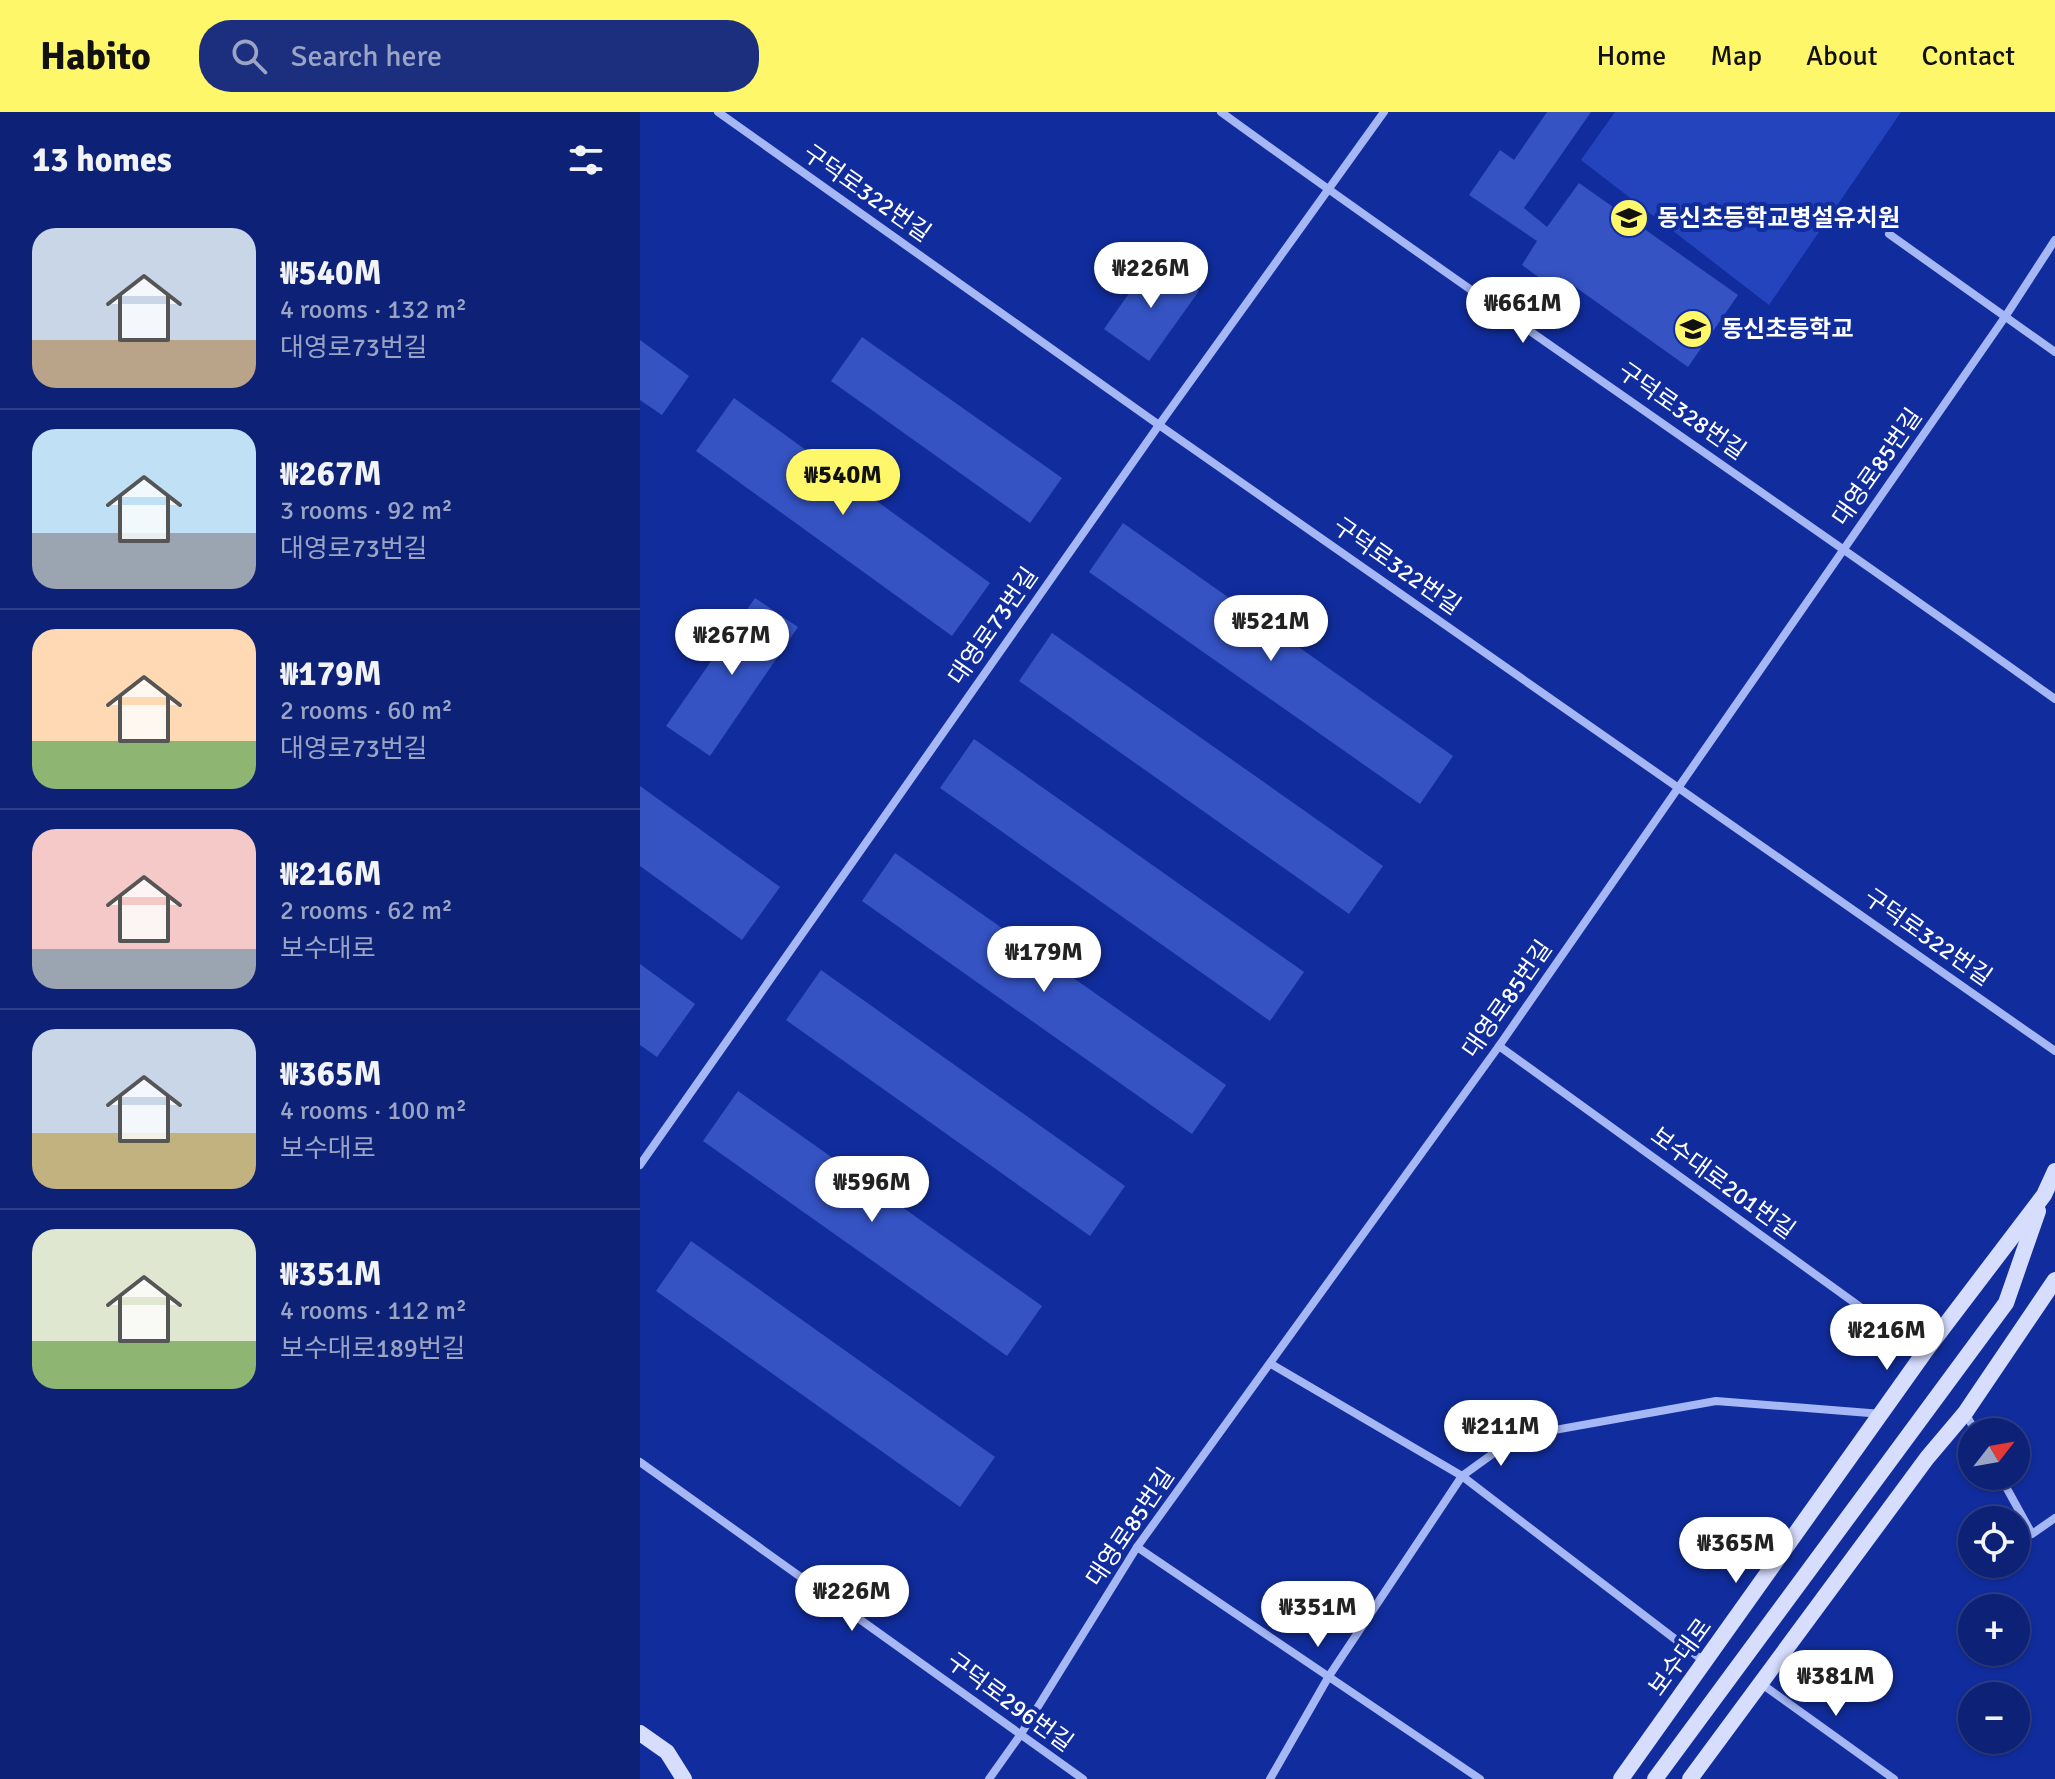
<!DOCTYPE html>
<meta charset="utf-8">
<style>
:root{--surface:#0d2276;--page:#1b2f7e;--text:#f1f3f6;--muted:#9aa4c5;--line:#2d3f88;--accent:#fff76a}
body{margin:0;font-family:Signika,"Noto Sans KR",sans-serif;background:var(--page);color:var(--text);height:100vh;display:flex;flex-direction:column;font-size:30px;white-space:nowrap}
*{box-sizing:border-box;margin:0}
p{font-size:26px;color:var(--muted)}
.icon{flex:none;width:44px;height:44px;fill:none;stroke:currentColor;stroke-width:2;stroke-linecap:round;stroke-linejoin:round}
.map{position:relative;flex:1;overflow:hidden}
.sheet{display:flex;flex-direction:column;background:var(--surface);width:640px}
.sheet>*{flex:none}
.needle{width:52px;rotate:59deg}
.tools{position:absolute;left:1318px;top:1306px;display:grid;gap:16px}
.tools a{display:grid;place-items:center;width:72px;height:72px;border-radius:50%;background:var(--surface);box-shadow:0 2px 6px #0004,0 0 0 2px var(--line);font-size:40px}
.price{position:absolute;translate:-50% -68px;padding:0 18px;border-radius:28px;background:#fff;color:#222;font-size:26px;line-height:52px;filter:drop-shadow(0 2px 4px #0008)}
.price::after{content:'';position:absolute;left:50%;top:48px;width:24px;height:18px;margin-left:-12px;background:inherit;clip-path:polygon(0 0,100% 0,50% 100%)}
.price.selected{background:var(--accent);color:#111}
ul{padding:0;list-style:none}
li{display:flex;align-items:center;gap:24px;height:200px;padding:0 32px}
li+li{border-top:2px solid var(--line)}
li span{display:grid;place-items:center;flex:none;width:224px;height:160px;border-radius:24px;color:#555}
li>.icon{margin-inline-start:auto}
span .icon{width:96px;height:96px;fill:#fffc;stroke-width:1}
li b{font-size:34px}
h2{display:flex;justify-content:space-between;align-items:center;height:96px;padding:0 32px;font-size:34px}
header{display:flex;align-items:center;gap:48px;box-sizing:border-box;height:112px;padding:0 40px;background:var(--accent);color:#111}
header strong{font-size:38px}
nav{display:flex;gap:44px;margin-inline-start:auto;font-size:28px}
.search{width:560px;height:72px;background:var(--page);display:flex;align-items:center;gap:20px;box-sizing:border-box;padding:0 28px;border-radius:32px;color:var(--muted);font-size:30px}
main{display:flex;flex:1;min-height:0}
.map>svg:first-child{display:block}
.green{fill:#2344bc}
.building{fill:#3553c3}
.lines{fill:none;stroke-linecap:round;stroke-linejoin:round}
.minor{stroke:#a6b7f5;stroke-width:8}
.secondary{stroke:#d7defd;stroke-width:16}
.labels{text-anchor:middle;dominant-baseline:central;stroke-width:8;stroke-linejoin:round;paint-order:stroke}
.street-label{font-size:24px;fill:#fff;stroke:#112d9d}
.poi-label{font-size:24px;font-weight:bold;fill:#fff;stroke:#112d9d;text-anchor:start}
</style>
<header>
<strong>Habito</strong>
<div class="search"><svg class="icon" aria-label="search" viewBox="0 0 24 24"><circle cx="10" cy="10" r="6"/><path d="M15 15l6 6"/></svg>Search here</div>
<nav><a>Home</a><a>Map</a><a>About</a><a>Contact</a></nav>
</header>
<main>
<section class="sheet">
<h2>13 homes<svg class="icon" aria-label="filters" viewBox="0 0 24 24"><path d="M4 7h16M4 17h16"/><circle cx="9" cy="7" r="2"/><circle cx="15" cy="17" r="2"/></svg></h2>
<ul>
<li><span style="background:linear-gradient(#c9d6e8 70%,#b9a48a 0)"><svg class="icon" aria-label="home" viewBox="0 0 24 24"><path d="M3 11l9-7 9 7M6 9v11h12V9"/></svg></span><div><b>₩540M</b><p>4 rooms · 132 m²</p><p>대영로73번길</p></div></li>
<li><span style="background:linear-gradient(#bfe0f5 65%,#9aa5b1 0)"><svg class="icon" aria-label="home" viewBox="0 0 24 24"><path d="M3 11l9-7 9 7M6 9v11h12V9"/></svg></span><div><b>₩267M</b><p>3 rooms · 92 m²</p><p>대영로73번길</p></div></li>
<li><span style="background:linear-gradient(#ffd9b3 70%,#8fb573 0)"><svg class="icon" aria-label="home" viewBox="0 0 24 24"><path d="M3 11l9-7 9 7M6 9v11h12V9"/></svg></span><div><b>₩179M</b><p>2 rooms · 60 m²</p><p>대영로73번길</p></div></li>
<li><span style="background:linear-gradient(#f6c9c9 75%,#9aa5b1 0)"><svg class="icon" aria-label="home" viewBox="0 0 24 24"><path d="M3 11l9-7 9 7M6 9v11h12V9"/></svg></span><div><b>₩216M</b><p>2 rooms · 62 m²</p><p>보수대로</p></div></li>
<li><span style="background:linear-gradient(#c9d6e8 65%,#c2b280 0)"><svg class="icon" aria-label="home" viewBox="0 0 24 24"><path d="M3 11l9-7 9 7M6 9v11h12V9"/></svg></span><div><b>₩365M</b><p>4 rooms · 100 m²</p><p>보수대로</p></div></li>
<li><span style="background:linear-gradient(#dfe7d0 70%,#8fb573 0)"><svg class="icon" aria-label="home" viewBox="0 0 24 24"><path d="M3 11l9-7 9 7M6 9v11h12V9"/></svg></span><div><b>₩351M</b><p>4 rooms · 112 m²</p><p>보수대로189번길</p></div></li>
</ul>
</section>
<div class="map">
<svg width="1415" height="1667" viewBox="0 0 1415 1667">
<rect width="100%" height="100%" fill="#112d9d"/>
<path class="green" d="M975,0H1261L1129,193L941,48Z"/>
<g class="building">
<path d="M907,0H951L884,96L907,115L939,71L1098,183L1048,255L924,167L916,178L882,153L897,129L829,83L860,38L874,48Z"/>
<path d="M513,147L559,179L509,249L464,217Z"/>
<path d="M222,225L422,366L390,411L191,269Z"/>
<path d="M0,228L49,264L22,303L0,288Z"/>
<path d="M94,286L350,471L312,524L56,339Z"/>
<path d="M483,411L813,644L780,692L449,460Z"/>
<path d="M115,486L158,515L70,644L26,614Z"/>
<path d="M412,521L743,754L709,802L379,569Z"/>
<path d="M334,627L664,860L630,909L300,676Z"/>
<path d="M0,674L140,775L102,828L0,754Z"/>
<path d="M255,741L586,973L552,1022L222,789Z"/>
<path d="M0,852L55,892L17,945L0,933Z"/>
<path d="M181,858L485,1074L450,1124L146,908Z"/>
<path d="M98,979L402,1194L367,1244L63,1029Z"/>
<path d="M51,1129L355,1345L320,1395L16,1179Z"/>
</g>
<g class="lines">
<g class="minor">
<path d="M78,0L519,313L1415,939"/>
<path d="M581,0C856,200 1139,389 1415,587"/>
<path d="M1249,122L1415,240"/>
<path d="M859,934L1284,1241"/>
<path d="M0,1053L519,313L744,0"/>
<path d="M631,1252L822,1364L1065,1550"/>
<path d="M1325,1301L1336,1320"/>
<path d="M0,1350L443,1667"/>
<path d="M1360,1364L1392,1422L1415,1406"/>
<path d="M497,1435L840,1667"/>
<path d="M1119,1570L1254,1667"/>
<path d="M349,1667L381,1622L497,1435L859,934L1365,205L1415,128"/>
<path d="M630,1667L689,1564L822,1364L876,1325L1076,1289L1242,1302"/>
</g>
<g class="secondary">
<path d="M0,1621L27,1640L44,1667"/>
<path d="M981,1667L1284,1241L1404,1083L1415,1059"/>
<path d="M1015,1667L1366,1191L1398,1099"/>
<path d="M1050,1667L1287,1346L1325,1301L1415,1168"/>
</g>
</g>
<defs>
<symbol id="school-disc" viewBox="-11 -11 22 22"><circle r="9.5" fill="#fff76a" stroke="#112d9d"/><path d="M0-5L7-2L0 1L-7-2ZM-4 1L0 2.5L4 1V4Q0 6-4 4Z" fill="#111"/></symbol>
</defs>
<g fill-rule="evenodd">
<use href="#school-disc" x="967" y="84" width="44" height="44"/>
<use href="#school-disc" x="1031" y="195" width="44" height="44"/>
</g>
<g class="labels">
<g class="street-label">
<text transform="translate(227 81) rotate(35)">구덕로322번길</text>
<text transform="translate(1042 299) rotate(35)">구덕로328번길</text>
<text transform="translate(1237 355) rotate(-55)">대영로85번길</text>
<text transform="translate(757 454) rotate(35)">구덕로322번길</text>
<text transform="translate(353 514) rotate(-55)">대영로73번길</text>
<text transform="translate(1288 825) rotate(35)">구덕로322번길</text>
<text transform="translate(867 887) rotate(-55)">대영로85번길</text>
<text transform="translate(1083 1071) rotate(36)">보수대로201번길</text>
<text transform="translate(490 1415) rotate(-56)">대영로85번길</text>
<text transform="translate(1040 1545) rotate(-54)">보수대로</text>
<text transform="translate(370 1590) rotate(36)">구덕로296번길</text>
</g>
<g class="poi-label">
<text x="1017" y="106">동신초등학교병설유치원</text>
<text x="1081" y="217">동신초등학교</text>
</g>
</g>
</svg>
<div class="tools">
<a><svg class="needle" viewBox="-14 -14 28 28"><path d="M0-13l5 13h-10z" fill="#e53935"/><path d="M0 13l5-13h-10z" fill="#9aa4c5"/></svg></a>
<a><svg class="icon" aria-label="locate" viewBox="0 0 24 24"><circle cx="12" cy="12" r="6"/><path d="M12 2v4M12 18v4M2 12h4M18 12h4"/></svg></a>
<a>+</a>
<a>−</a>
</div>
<b class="price" style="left:511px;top:198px">₩226M</b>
<b class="price" style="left:883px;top:233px">₩661M</b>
<b class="price selected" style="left:203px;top:405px">₩540M</b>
<b class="price" style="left:631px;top:551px">₩521M</b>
<b class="price" style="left:92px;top:565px">₩267M</b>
<b class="price" style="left:404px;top:882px">₩179M</b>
<b class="price" style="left:232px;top:1112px">₩596M</b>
<b class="price" style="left:1247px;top:1260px">₩216M</b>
<b class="price" style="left:861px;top:1356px">₩211M</b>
<b class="price" style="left:1096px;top:1473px">₩365M</b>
<b class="price" style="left:212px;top:1521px">₩226M</b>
<b class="price" style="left:678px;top:1537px">₩351M</b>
<b class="price" style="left:1196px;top:1606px">₩381M</b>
</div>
</main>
